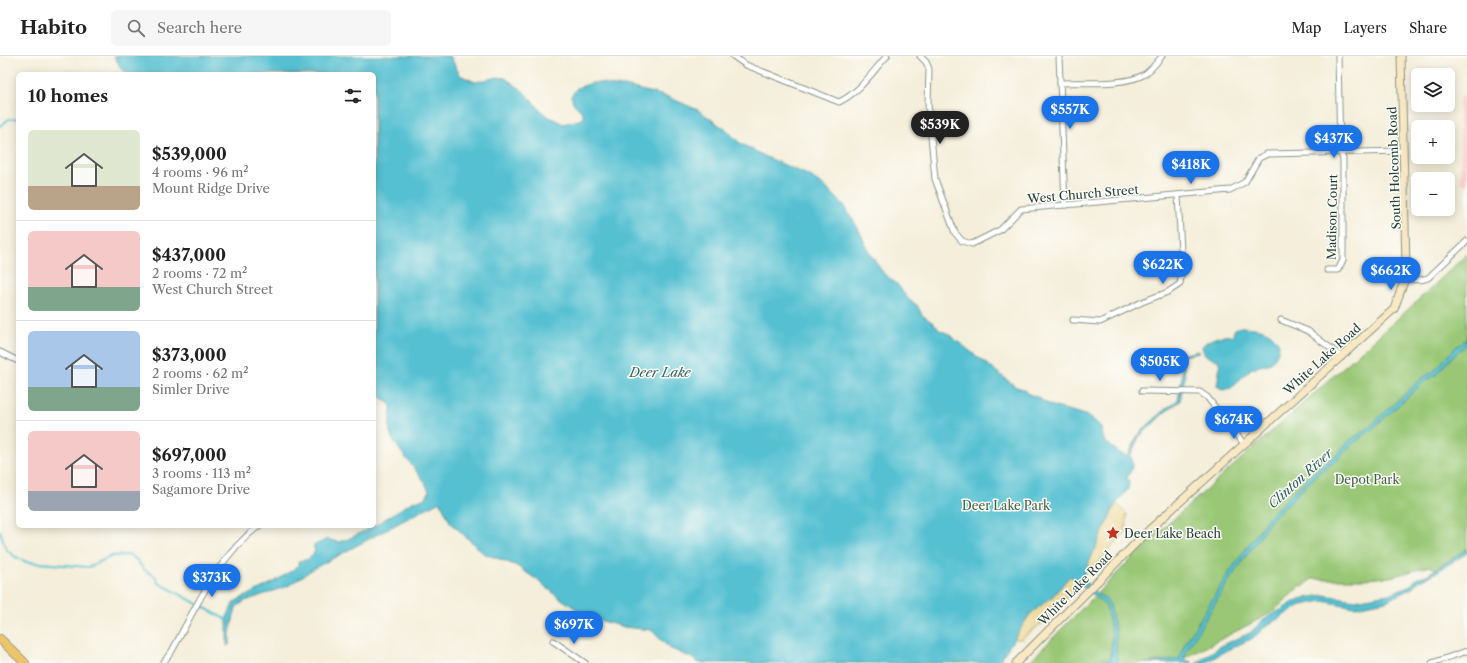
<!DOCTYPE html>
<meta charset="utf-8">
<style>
:root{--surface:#fff;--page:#f6f6f6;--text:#222;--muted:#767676;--line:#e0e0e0;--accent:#1a73e8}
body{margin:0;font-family:"Libre Caslon Text",serif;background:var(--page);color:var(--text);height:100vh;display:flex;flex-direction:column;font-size:15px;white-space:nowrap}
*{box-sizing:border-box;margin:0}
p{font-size:13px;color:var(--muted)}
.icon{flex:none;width:22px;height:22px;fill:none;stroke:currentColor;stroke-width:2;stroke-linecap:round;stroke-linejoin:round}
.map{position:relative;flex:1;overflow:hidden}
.sheet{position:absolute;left:16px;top:16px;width:360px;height:456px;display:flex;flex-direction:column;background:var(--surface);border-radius:6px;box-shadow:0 2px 10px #0003}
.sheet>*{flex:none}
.controls{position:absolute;left:1411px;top:12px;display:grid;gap:8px}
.controls a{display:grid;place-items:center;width:44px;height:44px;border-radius:6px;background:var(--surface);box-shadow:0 2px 10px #0003;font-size:20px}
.price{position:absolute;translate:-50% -34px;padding:0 9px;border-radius:14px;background:var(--accent);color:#fff;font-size:13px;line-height:26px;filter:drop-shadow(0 1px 2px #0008)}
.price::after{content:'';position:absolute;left:50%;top:24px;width:12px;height:9px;margin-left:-6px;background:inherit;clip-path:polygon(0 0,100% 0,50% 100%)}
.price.on{background:#222;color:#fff}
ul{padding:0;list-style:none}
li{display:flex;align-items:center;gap:12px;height:100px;padding:0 12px}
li+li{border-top:1px solid var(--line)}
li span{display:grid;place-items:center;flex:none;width:112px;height:80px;border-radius:6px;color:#555}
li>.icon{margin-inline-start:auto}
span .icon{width:48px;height:48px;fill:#fffc;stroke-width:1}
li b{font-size:17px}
h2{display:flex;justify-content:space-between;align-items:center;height:48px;padding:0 12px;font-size:17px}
header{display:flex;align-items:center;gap:24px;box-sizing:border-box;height:56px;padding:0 20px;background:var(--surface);border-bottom:1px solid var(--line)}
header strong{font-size:19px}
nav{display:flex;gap:22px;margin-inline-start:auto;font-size:14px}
.search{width:280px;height:36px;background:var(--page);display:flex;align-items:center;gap:10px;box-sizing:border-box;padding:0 14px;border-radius:6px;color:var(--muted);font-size:15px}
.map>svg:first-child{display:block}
.built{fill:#f7d0ce}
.green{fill:#99c775;stroke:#5c8254}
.sand{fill:#eeda9e;stroke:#868c69}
.water{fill:#55c0d1;stroke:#3a7e82}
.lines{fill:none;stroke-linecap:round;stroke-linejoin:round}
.stream{stroke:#55c0d1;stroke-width:2}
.street-casing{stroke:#8a9687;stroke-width:7}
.secondary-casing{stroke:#8a9687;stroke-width:9}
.primary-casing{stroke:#8a9687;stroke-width:10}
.street{stroke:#fff;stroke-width:5}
.secondary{stroke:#f8e8c3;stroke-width:7}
.primary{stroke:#edc569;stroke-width:8}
.labels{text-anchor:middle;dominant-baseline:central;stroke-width:3;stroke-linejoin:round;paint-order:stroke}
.street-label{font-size:12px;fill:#1f3d34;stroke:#fdfcf7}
.park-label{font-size:12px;fill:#3e6044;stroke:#fdfcf7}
.poi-label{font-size:12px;fill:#1f3d34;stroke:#fdfcf7;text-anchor:start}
.water-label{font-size:13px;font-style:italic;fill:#2f6463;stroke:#fdfcf7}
</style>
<header>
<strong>Habito</strong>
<div class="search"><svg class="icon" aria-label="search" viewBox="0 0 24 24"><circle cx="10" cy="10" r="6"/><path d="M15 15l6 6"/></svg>Search here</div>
<nav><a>Map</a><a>Layers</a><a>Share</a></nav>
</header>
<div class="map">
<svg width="1467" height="607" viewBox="0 0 1467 607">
<rect width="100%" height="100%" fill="#fdfcf7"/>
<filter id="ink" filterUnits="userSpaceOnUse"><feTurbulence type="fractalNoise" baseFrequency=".025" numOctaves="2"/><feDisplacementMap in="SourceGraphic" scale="8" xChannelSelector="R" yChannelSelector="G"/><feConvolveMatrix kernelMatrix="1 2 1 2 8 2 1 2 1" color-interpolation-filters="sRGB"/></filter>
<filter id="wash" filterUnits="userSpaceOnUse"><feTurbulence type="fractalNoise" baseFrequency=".012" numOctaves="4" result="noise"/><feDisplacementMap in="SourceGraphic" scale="16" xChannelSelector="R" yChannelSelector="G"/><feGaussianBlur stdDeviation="0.9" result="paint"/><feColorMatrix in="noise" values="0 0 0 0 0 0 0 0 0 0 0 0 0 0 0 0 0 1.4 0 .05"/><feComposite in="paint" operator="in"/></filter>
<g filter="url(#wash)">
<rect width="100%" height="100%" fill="#f4eeda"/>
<path class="built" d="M1467,40V130L1461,126L1459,42Z"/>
<path class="green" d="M1467,198V493L1435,513L1430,510L1391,521L1365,523H1312L1303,531L1301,529L1273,556L1175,607H1028L1148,486L1414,248Z"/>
<g class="sand">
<path d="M1116,447L1127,458L1126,475L1096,509L1092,511L1086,510Z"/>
<path d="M1068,520H1072L1078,526L1075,534L1046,564L1021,583H1016L1015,581L1030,558L1053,540Z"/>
</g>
<g class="water">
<path d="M114,0H450L460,19L475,26L498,21L505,22L521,33L544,58L563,68L583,63V57L574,48L571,40L577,32L592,27H603L612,30H625L668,41L698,54L729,76L740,87L764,100L810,120L822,128L843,148L858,172L869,196L884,218L897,228L909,244L917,249L922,259L936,269L939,274L947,277L1016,331L1024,333L1030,339C1037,339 1042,345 1048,348C1065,356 1086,354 1099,369C1103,374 1102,380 1105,386C1113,390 1118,399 1128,400L1138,379L1163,355L1178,344L1182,321L1181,299L1198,295L1199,297L1183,300L1185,321L1180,345L1164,357L1139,381L1130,400C1136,407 1130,416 1127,422L1129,426L1128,433L1115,449L1082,522L1097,538L1105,542L1110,549L1116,578L1117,607H1090L1095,604H1108L1111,601L1112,579L1106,550L1070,520L1053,540L1030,558L998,607H699L692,602L669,592L651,574L624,571L588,561L557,540L536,523L515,509L483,497L450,466L440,445L313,513L288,530L245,545L236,551L230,577V588L227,590V561L234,546L274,526L297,511L299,505C306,505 313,502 315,494L313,490L327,483L338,486L348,483L374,470L412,446L423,443L429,437C430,427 394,392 390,377C388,368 392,358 391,349L380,341L374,333V18H128L122,14Z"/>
<path d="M1241,271C1258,272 1270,272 1279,288L1278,296L1271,307L1252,312L1231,332L1223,334L1217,330L1220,310L1218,304C1210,302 1203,301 1202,290C1210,282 1221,279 1232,280L1235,273Z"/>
<path d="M1467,283V288L1452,301L1436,319L1425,325L1369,376L1352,388L1339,402L1317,419L1272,463L1228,526L1188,592L1184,603L1193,607H1145L1179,603L1184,589L1224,524L1269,460L1314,416L1339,396L1349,385L1367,373L1422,322L1433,316L1457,290Z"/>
<path d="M1467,493V497L1428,521L1417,526L1412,532L1386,545L1355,551L1323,545L1301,549L1266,570L1253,582L1225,595L1205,607H1196L1221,590L1250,577L1262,565L1299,543L1324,539L1355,544L1389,538L1411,529L1417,522L1427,519Z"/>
</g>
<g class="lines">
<g class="stream">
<path d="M0,70L9,63H18"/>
<path d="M0,475L6,493L14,500L26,506L89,511L112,500L130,499L138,505L143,513L156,521L157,526L227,564"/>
</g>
</g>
</g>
<g filter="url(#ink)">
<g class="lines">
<defs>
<g id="street">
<path d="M733,0L746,9L839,46C860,36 872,16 887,0"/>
<path d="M920,0L926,6L929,13L928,48L935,123L955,177L962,185L972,188L1000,174L1021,153L1230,134L1245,126L1259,102L1267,98L1404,95"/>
<path d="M1059,0L1065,149"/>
<path d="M1060,27C1083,26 1126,30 1145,18C1152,13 1157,6 1162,0"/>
<path d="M1327,214H1338L1343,204V103L1340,96L1338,0"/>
<path d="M1405,223L1420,224L1428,222L1467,185"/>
<path d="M1073,264L1100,266L1142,246L1168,236L1180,228L1182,214L1178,139"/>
<path d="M1281,264L1308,275L1342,301"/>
<path d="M0,296L18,305"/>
<path d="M1142,335L1200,336L1207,341L1244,388"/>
<path d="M553,585L585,607"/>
<path d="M163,607L172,595C196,551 218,500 259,470"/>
<path d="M1432,607L1467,595"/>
</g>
<path id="secondary" d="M1016,607L1150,473L1394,253L1405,223L1406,210L1401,0"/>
<path id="primary" d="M0,583L25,607"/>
</defs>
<use href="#street" class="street-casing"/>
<use href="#secondary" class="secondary-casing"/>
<use href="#primary" class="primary-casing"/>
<use href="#street" class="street"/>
<use href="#secondary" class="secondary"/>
<use href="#primary" class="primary"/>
</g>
</g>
<defs>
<symbol id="sight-bare" viewBox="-9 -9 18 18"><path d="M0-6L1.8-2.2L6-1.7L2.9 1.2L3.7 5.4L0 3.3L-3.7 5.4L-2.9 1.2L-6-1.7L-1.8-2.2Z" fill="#c8321e" stroke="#fdfcf7" stroke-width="2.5" paint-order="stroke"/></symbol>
</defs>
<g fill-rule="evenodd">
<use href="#sight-bare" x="1103" y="467" width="20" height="20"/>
</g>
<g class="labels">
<g class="street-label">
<text transform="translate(1394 112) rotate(-92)">South Holcomb Road</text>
<text transform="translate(1083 138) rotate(-5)">West Church Street</text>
<text transform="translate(1332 161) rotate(-89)">Madison Court</text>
<text transform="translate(1322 303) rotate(-42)">White Lake Road</text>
<text transform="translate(1075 532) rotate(-45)">White Lake Road</text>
</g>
<g class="park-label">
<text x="1367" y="423">Depot Park</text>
<text x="1006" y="449">Deer Lake Park</text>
</g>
<g class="poi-label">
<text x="1124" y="477">Deer Lake Beach</text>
</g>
<g class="water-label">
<text x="660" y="316">Deer Lake</text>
<text transform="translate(1300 422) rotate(-42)">Clinton River</text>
</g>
</g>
</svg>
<div class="controls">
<a><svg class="icon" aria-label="layers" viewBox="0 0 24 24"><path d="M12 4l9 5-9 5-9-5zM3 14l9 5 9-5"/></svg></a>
<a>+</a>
<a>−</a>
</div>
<b class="price" style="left:1070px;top:74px">$557K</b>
<b class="price on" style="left:940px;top:89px">$539K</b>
<b class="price" style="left:1334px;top:103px">$437K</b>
<b class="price" style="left:1191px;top:129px">$418K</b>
<b class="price" style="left:1163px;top:229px">$622K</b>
<b class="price" style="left:1391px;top:235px">$662K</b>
<b class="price" style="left:1160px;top:326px">$505K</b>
<b class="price" style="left:1234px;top:384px">$674K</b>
<b class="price" style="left:212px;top:542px">$373K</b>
<b class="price" style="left:574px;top:589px">$697K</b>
<section class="sheet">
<h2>10 homes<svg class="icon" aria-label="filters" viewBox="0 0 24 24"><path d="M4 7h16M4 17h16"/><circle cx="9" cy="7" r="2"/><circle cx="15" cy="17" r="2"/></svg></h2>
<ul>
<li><span style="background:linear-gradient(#dfe7d0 70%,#b9a48a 0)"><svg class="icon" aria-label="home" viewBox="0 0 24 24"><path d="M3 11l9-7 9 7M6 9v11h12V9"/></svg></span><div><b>$539,000</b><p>4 rooms · 96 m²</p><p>Mount Ridge Drive</p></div></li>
<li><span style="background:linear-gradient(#f6c9c9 70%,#7fa58c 0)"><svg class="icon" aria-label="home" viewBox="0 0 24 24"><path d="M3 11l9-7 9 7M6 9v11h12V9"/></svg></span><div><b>$437,000</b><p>2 rooms · 72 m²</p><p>West Church Street</p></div></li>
<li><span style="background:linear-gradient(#a9c7e8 70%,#7fa58c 0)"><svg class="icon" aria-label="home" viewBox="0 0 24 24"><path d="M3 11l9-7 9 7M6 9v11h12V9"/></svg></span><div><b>$373,000</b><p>2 rooms · 62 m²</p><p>Simler Drive</p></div></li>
<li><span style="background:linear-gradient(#f6c9c9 75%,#9aa5b1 0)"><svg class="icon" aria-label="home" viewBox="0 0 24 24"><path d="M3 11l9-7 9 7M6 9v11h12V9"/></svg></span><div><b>$697,000</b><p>3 rooms · 113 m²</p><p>Sagamore Drive</p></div></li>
</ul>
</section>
</div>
